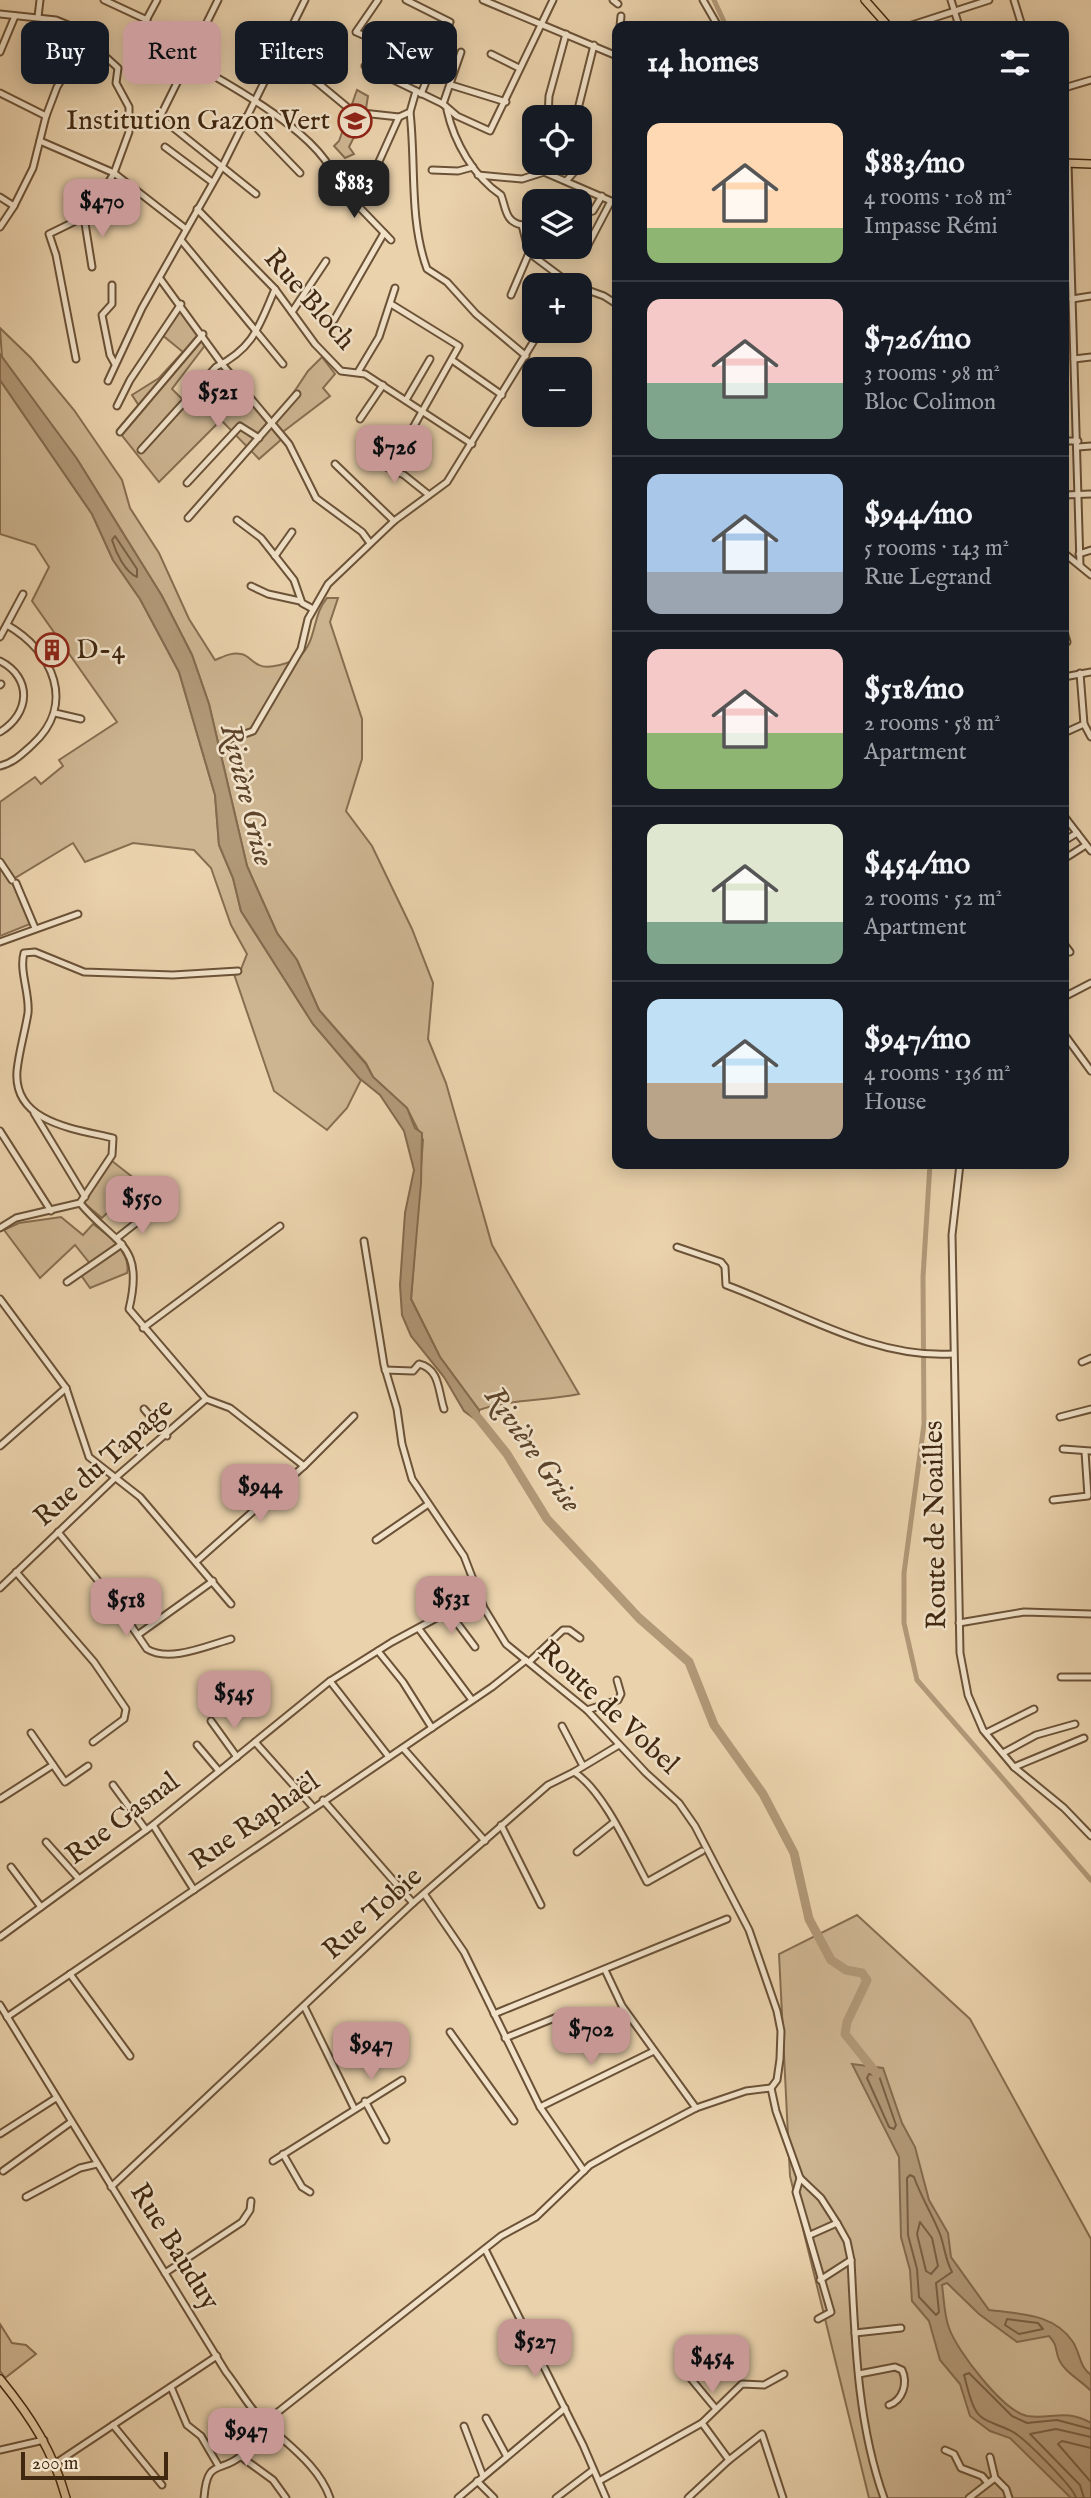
<!DOCTYPE html>
<meta charset="utf-8">
<style>
:root{--surface:#171b24;--page:#20242c;--text:#f1f3f6;--muted:#9ea1a6;--line:#363941;--accent:#c59692}
body{margin:0;font-family:"IM FELL English",serif;background:var(--page);color:var(--text);height:100vh;display:flex;flex-direction:column;font-size:26px;white-space:nowrap}
*{box-sizing:border-box;margin:0}
p{font-size:23px;color:var(--muted)}
.icon{flex:none;width:38px;height:38px;fill:none;stroke:currentColor;stroke-width:2;stroke-linecap:round;stroke-linejoin:round}
.map{position:relative;flex:1;overflow:hidden}
.details{position:absolute;left:612px;top:21px;width:457px;height:1148px;display:flex;flex-direction:column;background:var(--surface);border-radius:14px;box-shadow:0 4px 18px #0003}
.details>*{flex:none}
.guide{position:absolute;left:21px;top:21px;width:486px;height:63px;display:flex;gap:14px}
.buttons{position:absolute;left:522px;top:105px;display:grid;gap:14px}
.buttons a{display:grid;place-items:center;width:70px;height:70px;border-radius:14px;background:var(--surface);box-shadow:0 4px 18px #0003;font-size:35px}
.scale{position:absolute;left:21px;bottom:18px;width:147px;box-sizing:border-box;padding-left:7px;border:4px solid #412810;border-top:0;font-size:19px;line-height:24px;white-space:nowrap;color:#412810;-webkit-text-stroke:5px #f1e2c9;paint-order:stroke}
.price{position:absolute;translate:-50% -60px;padding:0 16px;border-radius:14px;background:var(--accent);color:#111;font-size:23px;line-height:46px;filter:drop-shadow(0 2px 4px #0008)}
.price::after{content:'';position:absolute;left:50%;top:42px;width:21px;height:16px;margin-left:-10px;background:inherit;clip-path:polygon(0 0,100% 0,50% 100%)}
.price.active{background:#222;color:#fff}
ul{padding:0;list-style:none}
li{display:flex;align-items:center;gap:21px;height:175px;padding:0 35px}
li+li{border-top:2px solid var(--line)}
li span{display:grid;place-items:center;flex:none;width:196px;height:140px;border-radius:14px;color:#555}
li>.icon{margin-inline-start:auto}
span .icon{width:84px;height:84px;fill:#fffc;stroke-width:1}
li b{font-size:30px}
h2{display:flex;justify-content:space-between;align-items:center;height:84px;padding:0 35px;font-size:30px}
.chip{padding:0 24px;border-radius:14px;background:var(--surface);box-shadow:0 4px 18px #0003;font-size:24px;line-height:63px}
.chip.active{background:var(--accent);color:#111}
.map>svg:first-child{display:block}
.green{fill:#cdb591;stroke:#876e50;stroke-width:2}
.water{fill:#b19877;stroke:#846b4e;stroke-width:2}
.lines{fill:none;stroke-linecap:round;stroke-linejoin:round}
.shore{stroke:#796044;stroke-width:2}
.canal{stroke:#b19877;stroke-width:5}
.river{stroke:#b19877;stroke-width:9}
.minor-casing{stroke:#6b5237;stroke-width:9}
.major-casing{stroke:#412810;stroke-width:10}
.minor{stroke:#f1e2c9;stroke-width:5}
.major{stroke:#ead2ac;stroke-width:7}
.labels{text-anchor:middle;dominant-baseline:central;stroke-width:5;stroke-linejoin:round;paint-order:stroke}
.poi-label{font-size:28px;fill:#412810;stroke:#f1e2c9;text-anchor:end}
.street-label{font-size:28px;fill:#412810;stroke:#f1e2c9}
.water-label{font-size:30px;font-style:italic;fill:#5d442a;stroke:#f1e2c9}
</style>
<div class="map">
<svg width="1091" height="2498" viewBox="0 0 1091 2498">
<rect width="100%" height="100%" fill="#ead2ac"/>
<filter id="stains"><feTurbulence type="fractalNoise" baseFrequency=".00286" numOctaves="4"/><feColorMatrix values="0 0 0 0 .2 0 0 0 0 .09 0 0 0 0 .02 0 0 0 .5 -.17"/></filter>
<radialGradient id="worn" r=".72"><stop offset=".6" stop-color="#630" stop-opacity="0"/><stop offset="1" stop-color="#630" stop-opacity=".3"/></radialGradient>
<g class="green">
<path d="M357,90L368,96L365,115L349,147L354,154L345,158L334,146L339,141Z"/>
<path d="M179,309L206,344L172,389L196,413L229,379L272,425L308,371L322,357L335,374L323,388L330,396L284,431L283,438L259,459L221,420L159,482L120,433L141,409L132,395L159,378L183,352L161,334Z"/>
<path d="M0,328L31,358L74,410L122,480L130,508L159,553L189,619L215,660C223,657 231,652 241,654C248,655 252,662 259,665C268,670 292,663 300,656C317,641 312,615 327,598H338L330,622L362,719V759L346,811L372,846L412,929L433,983L428,1039L446,1083L492,1245L579,1394C545,1401 512,1399 479,1410L440,1357L411,1299L423,1140L407,1108L373,1077L366,1063L319,1010L297,960L277,933L247,866L209,704L192,655L162,596L77,459L2,358Z"/>
<path d="M0,380L92,514L113,560L140,599L179,672L215,795L219,845L233,878L241,911L313,1024L361,1080L347,1108L327,1130L274,1091L234,974H239L247,954L231,925L211,868L194,850L133,843L85,862L73,843L12,880L30,924L0,936V802L35,777L41,784L63,766L59,760L117,722L32,601L49,567L35,545L0,534Z"/>
<path d="M112,1161L135,1179L132,1184L134,1187L102,1218L84,1203Z"/>
<path d="M61,1217L83,1235L93,1224C107,1234 132,1253 127,1273L90,1288L81,1275L91,1265L75,1245L40,1278L4,1230L19,1223Z"/>
<path d="M857,1915L970,2019L1091,2239V2498H869L790,2176L779,1954Z"/>
<path d="M0,2324L12,2343L26,2345L36,2354L5,2378L0,2371Z"/>
</g>
<g class="water">
<path d="M0,354L77,459L162,596L192,655L209,704L247,866L277,933L297,960L319,1010L366,1064L373,1077L407,1108L415,1128L422,1133L421,1183L411,1299L440,1357L479,1410V1422L464,1411L444,1377L411,1336L402,1315L400,1285L405,1213L414,1170L404,1131L380,1095L359,1078L313,1024L241,911L233,878L219,845L215,795L179,672L140,599L113,560L92,514L0,380Z"/>
<path d="M852,2064L883,2068L902,2123L915,2147L929,2200L948,2233L951,2257L989,2310C1019,2314 1054,2313 1073,2342C1080,2353 1080,2368 1091,2375V2391C1081,2380 1063,2372 1058,2357C1055,2347 1057,2345 1049,2336L1017,2342L979,2314L947,2283L942,2285C944,2298 944,2315 949,2328C957,2351 1003,2411 1027,2416C1051,2420 1065,2408 1091,2423V2498H1071L1010,2438L990,2431L970,2416L960,2384L940,2360L929,2321L912,2301L910,2270L901,2237L899,2157Z"/>
</g>
<g class="lines">
<g class="shore">
<path d="M115,536L137,569V577C125,572 116,553 112,540Z"/>
<path d="M869,2074L879,2076L896,2125L894,2129L889,2127L867,2078Z"/>
<path d="M910,2175L914,2177C921,2197 932,2214 940,2234C945,2248 945,2259 952,2272L936,2283L939,2312L936,2315L919,2297L917,2269L908,2235L907,2178Z"/>
<path d="M920,2222L932,2238L938,2266L931,2274L926,2271L917,2234Z"/>
<path d="M1007,2319L1038,2323L1043,2329L1019,2334L1005,2325Z"/>
<path d="M1091,2448L1062,2441L1058,2444L1091,2482"/>
<path d="M1076,2498C1074,2487 1024,2438 1013,2432C1002,2425 983,2423 976,2411C970,2402 967,2385 964,2375L969,2373L1012,2416L1027,2423L1057,2420L1091,2429"/>
<path d="M1084,2498L1080,2485L1030,2434L1056,2429L1091,2437"/>
</g>
<g class="canal">
<path d="M714,0L726,26"/>
<path d="M930,1164L923,1277L924,1424L904,1573V1623L917,1680L1091,1880"/>
</g>
<path class="river" d="M471,1409L507,1454L547,1519L639,1618L689,1662L714,1725L763,1794L794,1853L809,1919L831,1960L846,1970L862,1973L867,1980L847,2022L845,2034L877,2074"/>
<defs>
<g id="minor">
<path d="M104,0L147,20"/>
<path d="M218,0L160,117L256,194"/>
<path d="M378,0L356,32L432,66"/>
<path d="M406,0L450,22L421,94"/>
<path d="M483,0L617,56L618,62"/>
<path d="M613,0L618,4"/>
<path d="M703,0L718,26"/>
<path d="M951,0L959,26"/>
<path d="M1014,0L1022,26"/>
<path d="M0,14L56,20L73,27L118,68L116,83L129,107V132L114,173L90,214L49,234L56,255L76,359"/>
<path d="M38,17L40,0"/>
<path d="M620,26L621,16"/>
<path d="M909,26L989,0"/>
<path d="M137,37L157,0"/>
<path d="M0,52L15,16"/>
<path d="M491,54L519,68"/>
<path d="M275,56L318,83L353,112L399,117L410,112L416,91"/>
<path d="M187,61C227,83 327,137 336,183L391,240"/>
<path d="M365,66L443,104L457,116L490,131L553,0"/>
<path d="M149,67L177,82"/>
<path d="M451,85L506,102"/>
<path d="M1064,88L1091,80"/>
<path d="M0,93L46,116"/>
<path d="M443,104L461,52"/>
<path d="M447,110C454,142 474,177 501,195C506,208 505,222 522,225L529,253L572,285"/>
<path d="M410,112C416,164 409,220 427,269L447,282L476,314L526,356"/>
<path d="M246,117L300,173"/>
<path d="M548,117L549,96L566,34"/>
<path d="M576,117L594,45"/>
<path d="M40,141L114,173L186,229"/>
<path d="M165,147L212,182"/>
<path d="M1068,163L1080,565"/>
<path d="M432,170L458,171L473,167"/>
<path d="M478,175L522,179L544,172L618,204"/>
<path d="M566,181L576,170L577,163"/>
<path d="M0,197L14,206L33,168L46,116L57,87L87,38"/>
<path d="M359,206L399,117"/>
<path d="M197,209L275,289L315,344L341,371L365,374L472,444"/>
<path d="M579,215L593,211L602,196"/>
<path d="M84,217L92,267"/>
<path d="M522,225L534,224"/>
<path d="M0,227L14,206"/>
<path d="M181,240L283,364"/>
<path d="M588,245L610,203"/>
<path d="M161,280L222,364L289,444L316,498L362,532L370,543"/>
<path d="M112,285V304L102,315L110,355L115,364"/>
<path d="M579,287L604,296L618,305"/>
<path d="M511,295L529,253"/>
<path d="M1072,299L1091,296"/>
<path d="M391,304L459,346L401,449"/>
<path d="M292,312L326,261"/>
<path d="M334,320L384,233"/>
<path d="M1074,359L1091,357"/>
<path d="M452,360L502,395"/>
<path d="M358,372L379,337L395,288"/>
<path d="M108,381L142,308L223,165L305,0"/>
<path d="M406,400L430,359"/>
<path d="M117,406L130,380L181,304"/>
<path d="M360,419L383,385"/>
<path d="M120,432L203,334"/>
<path d="M1064,441H1078"/>
<path d="M1078,447L1091,446"/>
<path d="M141,450L216,367C254,348 259,326 275,289"/>
<path d="M368,459L404,475L429,495"/>
<path d="M335,464L394,521"/>
<path d="M187,483L240,426L259,438"/>
<path d="M1064,495L1091,494"/>
<path d="M188,518L297,394"/>
<path d="M237,520L261,538L294,580L302,603L313,609"/>
<path d="M1064,553L1091,575"/>
<path d="M1079,554L1091,550"/>
<path d="M275,556L292,532"/>
<path d="M251,586L268,594L300,601"/>
<path d="M1064,632L1067,642"/>
<path d="M0,637L23,594"/>
<path d="M0,661C33,678 30,714 0,732"/>
<path d="M1080,673L1084,724L1091,737"/>
<path d="M1064,677L1091,672"/>
<path d="M0,685L1,684"/>
<path d="M55,713L81,719"/>
<path d="M1064,733L1084,724"/>
<path d="M231,739L253,731L301,649L308,619L328,584L394,521L447,482L540,331"/>
<path d="M0,766C13,763 22,754 32,745C77,705 53,651 7,625"/>
<path d="M1064,816L1091,851"/>
<path d="M1064,841L1077,833"/>
<path d="M1064,859L1086,845"/>
<path d="M0,862L12,880"/>
<path d="M16,883L35,928"/>
<path d="M0,942L78,914"/>
<path d="M1064,944L1070,952"/>
<path d="M1064,997L1091,983"/>
<path d="M1064,1034L1091,1071"/>
<path d="M34,1113L85,1197"/>
<path d="M0,1131L51,1211"/>
<path d="M960,1164L952,1235L960,1653L968,1695L983,1730L1014,1767L1064,1808L1091,1836"/>
<path d="M80,1203C115,1245 145,1243 129,1309L206,1399L230,1408L304,1466"/>
<path d="M0,1228L16,1218L80,1203L112,1155L113,1138C76,1129 13,1123 17,1071C19,1051 25,1032 28,1013C30,994 19,971 24,953L35,952L84,972L173,975L238,971"/>
<path d="M117,1238L150,1212"/>
<path d="M364,1241L384,1365L397,1409L402,1444L412,1479L464,1556L484,1608L506,1644L587,1710L646,1773L679,1803L695,1826L749,1930L777,2011L781,2031L780,2059L777,2080L771,2088"/>
<path d="M677,1247L721,1262L725,1267L726,1285C799,1312 874,1359 953,1354"/>
<path d="M67,1282L122,1244"/>
<path d="M0,1299L66,1388L89,1457L140,1497L231,1604"/>
<path d="M143,1328L280,1226"/>
<path d="M1082,1362L1091,1358"/>
<path d="M385,1370L413,1371L419,1364C440,1369 438,1391 444,1409"/>
<path d="M144,1409L167,1436"/>
<path d="M1060,1417L1091,1409"/>
<path d="M0,1446L66,1388"/>
<path d="M1063,1449L1091,1451"/>
<path d="M1053,1500L1088,1496L1085,1452"/>
<path d="M58,1532L113,1599L147,1649C169,1663 209,1645 231,1639"/>
<path d="M376,1540L427,1505"/>
<path d="M197,1561L304,1466L354,1416"/>
<path d="M16,1572L94,1662L126,1709L124,1719L93,1742"/>
<path d="M0,1588L115,1478L206,1399"/>
<path d="M448,1611L475,1647"/>
<path d="M959,1623L1024,1612L1091,1614"/>
<path d="M419,1629L472,1700"/>
<path d="M139,1634L213,1581"/>
<path d="M378,1651L403,1682L432,1728"/>
<path d="M529,1662L563,1630H569L580,1638"/>
<path d="M1061,1677H1091"/>
<path d="M330,1681L389,1757"/>
<path d="M587,1710L618,1700L621,1694L617,1680"/>
<path d="M211,1721L237,1757"/>
<path d="M562,1726L583,1766"/>
<path d="M31,1733L65,1782L88,1766"/>
<path d="M986,1733L1034,1709"/>
<path d="M255,1742L313,1807"/>
<path d="M197,1745L219,1771"/>
<path d="M403,1748L485,1841"/>
<path d="M1003,1753L1036,1735L1075,1724"/>
<path d="M1014,1767L1084,1738"/>
<path d="M574,1772L619,1745"/>
<path d="M113,1785L146,1830"/>
<path d="M0,1799L53,1765"/>
<path d="M323,1800L413,1903"/>
<path d="M153,1825L194,1890"/>
<path d="M501,1825L541,1905"/>
<path d="M46,1842L79,1879"/>
<path d="M577,1852L613,1823"/>
<path d="M11,1867L41,1907"/>
<path d="M425,1895L464,1952L540,2107L584,2171"/>
<path d="M0,1937L153,1825L330,1681L392,1642L479,1595"/>
<path d="M605,1970L622,2006L696,2108"/>
<path d="M70,1974L130,2056"/>
<path d="M0,2005L226,2372C239,2388 250,2410 266,2424C289,2446 319,2466 330,2498"/>
<path d="M304,2006L354,2108"/>
<path d="M494,2014L727,1919"/>
<path d="M7,2017L492,1687L526,1660"/>
<path d="M450,2032L514,2121"/>
<path d="M505,2038L557,2017"/>
<path d="M771,2088L776,2111L800,2178L821,2198L837,2223L847,2241L851,2260C855,2339 857,2423 884,2498"/>
<path d="M365,2101L386,2140"/>
<path d="M540,2107L654,2051"/>
<path d="M0,2134L56,2098"/>
<path d="M283,2154L302,2187L310,2192"/>
<path d="M273,2161L402,2080"/>
<path d="M3,2171L71,2122"/>
<path d="M800,2178L796,2192L831,2312L818,2319"/>
<path d="M111,2187L413,1903L548,1785L574,1772C603,1790 630,1851 647,1882L702,1851"/>
<path d="M26,2197L80,2168L97,2164"/>
<path d="M810,2235L837,2223"/>
<path d="M485,2249L583,2445L606,2498"/>
<path d="M165,2273L242,2222L250,2210L251,2201"/>
<path d="M820,2280L851,2260"/>
<path d="M855,2333L901,2328"/>
<path d="M687,2374L716,2409"/>
<path d="M859,2374L895,2367L902,2370C908,2383 903,2400 889,2405"/>
<path d="M171,2387L187,2425L201,2436L218,2465"/>
<path d="M486,2418L506,2455"/>
<path d="M113,2425L162,2485"/>
<path d="M464,2426L483,2476"/>
<path d="M0,2450L44,2440"/>
<path d="M945,2450L954,2454L961,2468L982,2476L987,2482"/>
<path d="M240,2456L273,2480L286,2498"/>
<path d="M729,2460L762,2434L783,2498"/>
<path d="M56,2463L217,2356"/>
<path d="M995,2478L1006,2489L1009,2498"/>
<path d="M477,2481L494,2498"/>
<path d="M599,2481L702,2423L742,2384L764,2385L784,2374"/>
<path d="M204,2498C207,2458 219,2474 241,2456C250,2448 257,2433 264,2423L501,2236L536,2217L590,2165L622,2147L696,2108L746,2091L771,2088"/>
<path d="M458,2498L565,2408"/>
<path d="M556,2498L593,2470"/>
<path d="M688,2498L729,2460L702,2423"/>
<path d="M969,2498L995,2478L990,2457"/>
</g>
<g id="major">
<path d="M865,0L888,26"/>
<path d="M1064,163L1091,164"/>
<path d="M0,2379C31,2417 53,2451 66,2498"/>
</g>
</defs>
<use href="#minor" class="minor-casing"/>
<use href="#major" class="major-casing"/>
<use href="#minor" class="minor"/>
<use href="#major" class="major"/>
</g>
<defs>
<symbol id="school-ring" viewBox="-11 -11 22 22"><circle r="9.5" fill="#f1e2c9" stroke="#8f2418" stroke-width="1.5"/><path d="M0-5L7-2L0 1L-7-2ZM-4 1L0 2.5L4 1V4Q0 6-4 4Z" fill="#8f2418"/></symbol>
<symbol id="building-ring" viewBox="-11 -11 22 22"><circle r="9.5" fill="#f1e2c9" stroke="#8f2418" stroke-width="1.5"/><path d="M-4-6H4V6H1V3H-1V6H-4ZM-2.5-4.3h1.7v1.8h-1.7ZM.8-4.3h1.7v1.8H.8ZM-2.5-1h1.7V.8h-1.7ZM.8-1h1.7V.8H.8Z" fill="#8f2418"/></symbol>
</defs>
<g fill-rule="evenodd">
<use href="#school-ring" x="336" y="102" width="38" height="38"/>
<use href="#building-ring" x="33" y="631" width="38" height="38"/>
</g>
<g class="labels">
<g class="poi-label">
<text x="330" y="121">Institution Gazon Vert</text>
<text x="76" y="650" text-anchor="start">D-4</text>
</g>
<g class="street-label">
<text transform="translate(309 300) rotate(49)">Rue Bloch</text>
<text transform="translate(104 1463) rotate(-42)">Rue du Tapage</text>
<text transform="translate(936 1525) rotate(-91)">Route de Noailles</text>
<text transform="translate(608 1708) rotate(43)">Route de Vobel</text>
<text transform="translate(123 1819) rotate(-37)">Rue Gasnal</text>
<text transform="translate(255 1822) rotate(-35)">Rue Raphaël</text>
<text transform="translate(373 1914) rotate(-42)">Rue Tobie</text>
<text transform="translate(174 2247) rotate(58)">Rue Bauduy</text>
</g>
<g class="water-label">
<text transform="translate(246 795) rotate(76)">Rivière Grise</text>
<text transform="translate(532 1450) rotate(55)">Rivière Grise</text>
</g>
</g>
<rect width="100%" height="100%" filter="url(#stains)"/>
<rect width="100%" height="100%" fill="url(#worn)"/>
</svg>
<div class="buttons">
<a><svg class="icon" aria-label="locate" viewBox="0 0 24 24"><circle cx="12" cy="12" r="6"/><path d="M12 2v4M12 18v4M2 12h4M18 12h4"/></svg></a>
<a><svg class="icon" aria-label="layers" viewBox="0 0 24 24"><path d="M12 4l9 5-9 5-9-5zM3 14l9 5 9-5"/></svg></a>
<a>+</a>
<a>−</a>
</div>
<div class="scale">200 m</div>
<b class="price active" style="left:354px;top:220px">$883</b>
<b class="price" style="left:102px;top:239px">$470</b>
<b class="price" style="left:218px;top:430px">$521</b>
<b class="price" style="left:394px;top:485px">$726</b>
<b class="price" style="left:142px;top:1236px">$550</b>
<b class="price" style="left:260px;top:1524px">$944</b>
<b class="price" style="left:451px;top:1636px">$531</b>
<b class="price" style="left:126px;top:1638px">$518</b>
<b class="price" style="left:234px;top:1731px">$545</b>
<b class="price" style="left:591px;top:2067px">$702</b>
<b class="price" style="left:371px;top:2082px">$947</b>
<b class="price" style="left:535px;top:2379px">$527</b>
<b class="price" style="left:712px;top:2395px">$454</b>
<b class="price" style="left:246px;top:2468px">$947</b>
<div class="guide">
<a class="chip">Buy</a>
<a class="chip active">Rent</a>
<a class="chip">Filters</a>
<a class="chip">New</a>
</div>
<section class="details">
<h2>14 homes<svg class="icon" aria-label="filters" viewBox="0 0 24 24"><path d="M4 7h16M4 17h16"/><circle cx="9" cy="7" r="2"/><circle cx="15" cy="17" r="2"/></svg></h2>
<ul>
<li><span style="background:linear-gradient(#ffd9b3 75%,#8fb573 0)"><svg class="icon" aria-label="home" viewBox="0 0 24 24"><path d="M3 11l9-7 9 7M6 9v11h12V9"/></svg></span><div><b>$883/mo</b><p>4 rooms · 108 m²</p><p>Impasse Rémi</p></div></li>
<li><span style="background:linear-gradient(#f6c9c9 60%,#7fa58c 0)"><svg class="icon" aria-label="home" viewBox="0 0 24 24"><path d="M3 11l9-7 9 7M6 9v11h12V9"/></svg></span><div><b>$726/mo</b><p>3 rooms · 98 m²</p><p>Bloc Colimon</p></div></li>
<li><span style="background:linear-gradient(#a9c7e8 70%,#9aa5b1 0)"><svg class="icon" aria-label="home" viewBox="0 0 24 24"><path d="M3 11l9-7 9 7M6 9v11h12V9"/></svg></span><div><b>$944/mo</b><p>5 rooms · 143 m²</p><p>Rue Legrand</p></div></li>
<li><span style="background:linear-gradient(#f6c9c9 60%,#8fb573 0)"><svg class="icon" aria-label="home" viewBox="0 0 24 24"><path d="M3 11l9-7 9 7M6 9v11h12V9"/></svg></span><div><b>$518/mo</b><p>2 rooms · 58 m²</p><p>Apartment</p></div></li>
<li><span style="background:linear-gradient(#dfe7d0 70%,#7fa58c 0)"><svg class="icon" aria-label="home" viewBox="0 0 24 24"><path d="M3 11l9-7 9 7M6 9v11h12V9"/></svg></span><div><b>$454/mo</b><p>2 rooms · 52 m²</p><p>Apartment</p></div></li>
<li><span style="background:linear-gradient(#bfe0f5 60%,#b9a48a 0)"><svg class="icon" aria-label="home" viewBox="0 0 24 24"><path d="M3 11l9-7 9 7M6 9v11h12V9"/></svg></span><div><b>$947/mo</b><p>4 rooms · 136 m²</p><p>House</p></div></li>
</ul>
</section>
</div>
